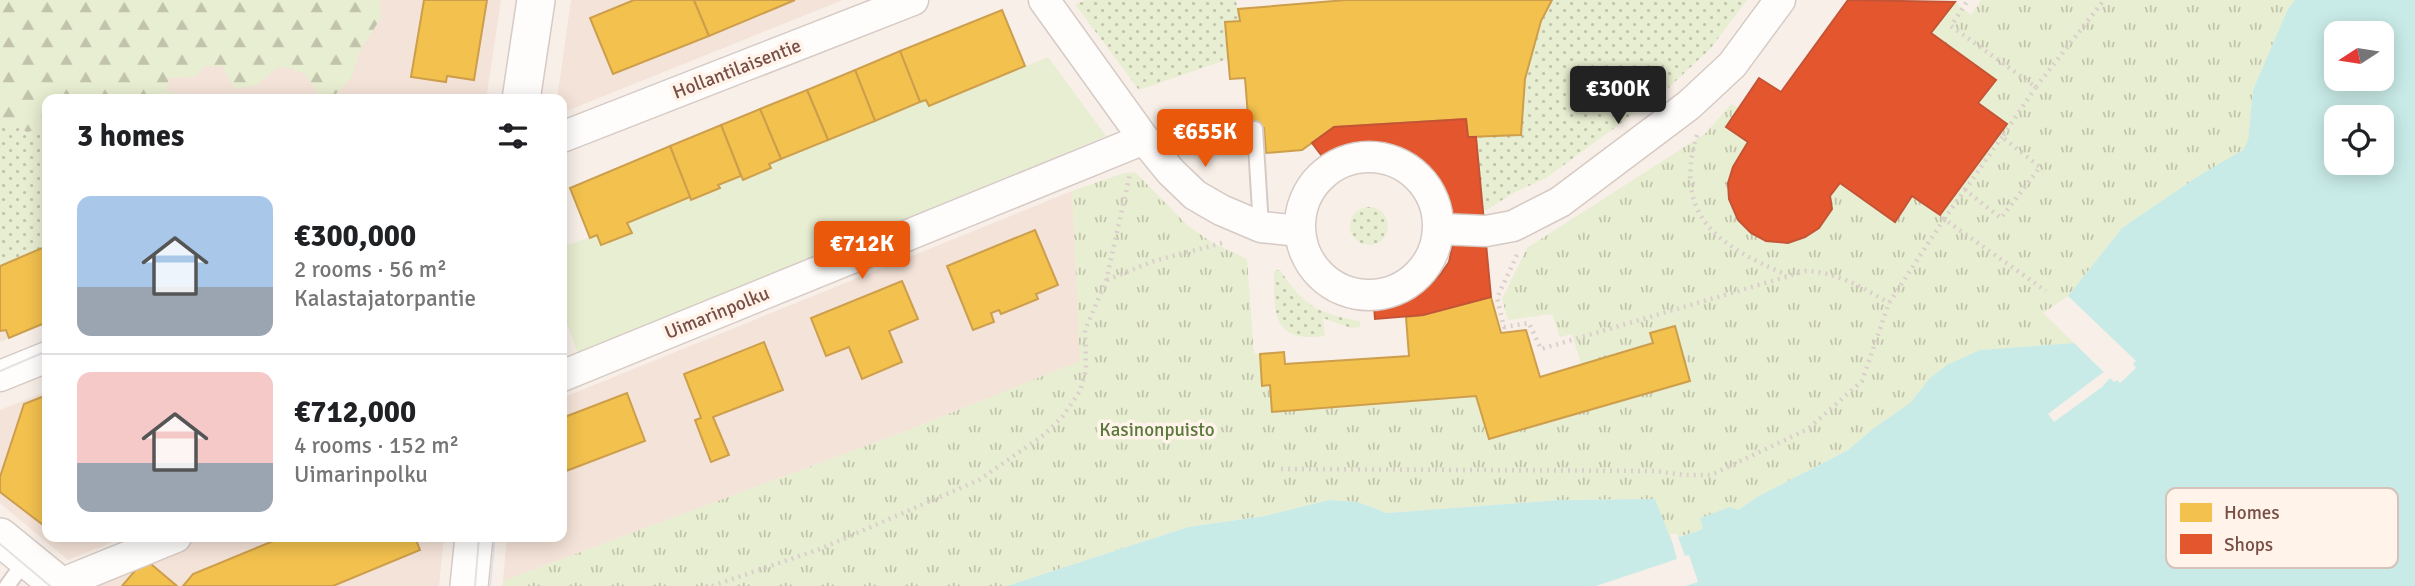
<!DOCTYPE html>
<meta charset="utf-8">
<style>
:root{--surface:#fff;--page:#f2f2f2;--text:#202124;--muted:#757577;--line:#e0e0e0;--accent:#ea580c}
body{margin:0;font-family:Signika,sans-serif;background:var(--page);color:var(--text);height:100vh;display:flex;flex-direction:column;font-size:26px;white-space:nowrap}
*{box-sizing:border-box;margin:0}
p{font-size:23px;color:var(--muted)}
.icon{flex:none;width:38px;height:38px;fill:none;stroke:currentColor;stroke-width:2;stroke-linecap:round;stroke-linejoin:round}
.map{position:relative;flex:1;overflow:hidden}
.panel{position:absolute;left:42px;top:94px;width:525px;height:448px;display:flex;flex-direction:column;background:var(--surface);border-radius:14px;box-shadow:0 4px 18px #0003}
.panel>*{flex:none}
.needle{width:46px;rotate:258deg}
.controls{position:absolute;left:2324px;top:21px;display:grid;gap:14px}
.controls a{display:grid;place-items:center;width:70px;height:70px;border-radius:14px;background:var(--surface);box-shadow:0 4px 18px #0003;font-size:35px}
.price{position:absolute;translate:-50% -60px;padding:0 16px;border-radius:7px;background:var(--accent);color:#fff;font-size:23px;line-height:46px;filter:drop-shadow(0 2px 4px #0008)}
.price::after{content:'';position:absolute;left:50%;top:42px;width:21px;height:16px;margin-left:-10px;background:inherit;clip-path:polygon(0 0,100% 0,50% 100%)}
.price.selected{background:#222;color:#fff}
ul{padding:0;list-style:none}
li{display:flex;align-items:center;gap:21px;height:175px;padding:0 35px}
li+li{border-top:2px solid var(--line)}
li span{display:grid;place-items:center;flex:none;width:196px;height:140px;border-radius:14px;color:#555}
li>.icon{margin-inline-start:auto}
span .icon{width:84px;height:84px;fill:#fffc;stroke-width:1}
li b{font-size:30px}
h2{display:flex;justify-content:space-between;align-items:center;height:84px;padding:0 35px;font-size:30px}
.map>svg:first-child{display:block}
.residential{fill:#f4e3d8}
.grass{fill:url(#grass-dots)}
.forest{fill:url(#forest-firs)}
.park{fill:url(#park-tufts)}
.garden{fill:#e8eed1}
.water{fill:#c9ebe7;fill-rule:evenodd}
.pier{fill:#f8efe8}
.homes{fill:#f2c14e;stroke:#cd9e4c;stroke-width:2}
.shops{fill:#e4572e;stroke:#c45435;stroke-width:2}
.lines{fill:none;stroke-linecap:round;stroke-linejoin:round}
.service-casing{stroke:#d6cac5;stroke-width:18}
.minor-casing{stroke:#d6cac5;stroke-width:33}
.tertiary-casing{stroke:#d6cac5;stroke-width:40}
.path{stroke:#dbcfcb;stroke-width:4.5;stroke-dasharray:2 5;stroke-linecap:butt}
.service{stroke:#fefdfc;stroke-width:14}
.minor{stroke:#fefdfc;stroke-width:30}
.tertiary{stroke:#fefdfc;stroke-width:37}
.tram{stroke:#e4e1e5;stroke-width:2}
.labels{text-anchor:middle;dominant-baseline:central;stroke-width:7;stroke-linejoin:round;paint-order:stroke}
.street-label{font-size:19px;fill:#784e46;stroke:#fff3ea}
.park-label{font-size:19px;fill:#59793b;stroke:#fff3ea}
.key{fill:#fff3ea;stroke:#d6c2b9;stroke-width:2}
.key-label{font-size:19px;fill:#784e46}
</style>
<div class="map">
<svg width="2415" height="586" viewBox="0 0 2415 586">
<defs>
<pattern id="grass-dots" width="8" height="8" patternUnits="userSpaceOnUse" patternTransform="scale(1.75)"><rect width="8" height="8" fill="#e8eed1"/><path d="M2 2h.1M6 6h.1" fill="none" stroke="#c1c3ab" stroke-width="1.8" stroke-linecap="round"/></pattern>
<pattern id="forest-firs" width="22" height="20" patternUnits="userSpaceOnUse" patternTransform="scale(1.75)"><rect width="22" height="20" fill="#e8eed1"/><path d="M5 1l3.5 6h-7zM16 11l3.5 6h-7z" fill="#c1c3ab"/></pattern>
<pattern id="park-tufts" width="24" height="20" patternUnits="userSpaceOnUse" patternTransform="scale(1.75)"><rect width="24" height="20" fill="#e8eed1"/><path d="M3 7l-1-3M5 7V3M7 7l1-3M15 17l-1-3M17 17v-4M19 17l1-3" fill="none" stroke="#c1c3ab"/></pattern>
</defs>
<rect width="100%" height="100%" fill="#f8efe8"/>
<g class="residential">
<path d="M0,0H501L486,100H47V323L0,342Z"/>
<path d="M571,0H843L564,112H562V100H557Z"/>
<path d="M1072,191L1081,361L906,431L503,581L507,537H562V398Z"/>
<path d="M47,391V537H125L68,560L0,503V410Z"/>
<path d="M196,537H444L439,586H102L98,577Z"/>
</g>
<g class="grass">
<path d="M1086,0H1236L1240,21L1228,59L1139,90L1075,4Z"/>
<path d="M1552,0H1747L1710,49L1665,91L1546,178L1515,192L1483,212L1476,137L1521,135C1522,88 1530,42 1552,0Z"/>
<path d="M0,126L17,127L27,132L47,127V246L0,266Z"/>
<circle cx="1369" cy="226" r="19"/>
<path d="M1280,270C1303,305 1318,314 1360,321V327L1351,328L1323,318L1325,336C1272,343 1274,314 1274,271Z"/>
</g>
<path class="forest" d="M0,0H380L381,18L360,50L352,77L334,96L318,94L305,74L286,67L277,68L256,85L235,89L222,66H204L195,77L169,78L166,91L183,95L186,100H47V127L27,132L17,127L0,126Z"/>
<path class="park" d="M1981,0H2295L2287,11L2253,90L2248,141L2243,150L2122,228L2068,296L2043,313L2074,343L1980,350L1929,379L1910,403L1874,428L1848,450L1757,497L1738,510L1700,518L1703,529L1670,540L1655,499L1560,500L1387,513L1358,502L1329,500L1265,516L1188,527L1007,586H502L503,581L906,431L1080,361L1072,191L1124,173L1135,172L1186,224L1211,242L1247,259L1254,353L1260,354L1262,385H1270L1272,412L1476,396L1489,439L1690,381L1674,326L1650,333L1653,343L1581,364L1572,334L1560,337L1552,314L1508,320L1502,299L1527,248L1706,133L1731,104L1739,108L1726,127L1748,142C1725,179 1718,200 1751,233L1805,237L1819,228L1832,210L1830,196L1840,183L1894,222L1912,196L1940,214L2007,125L1978,103L1995,80L1931,33L1955,2L1971,15Z"/>
<path class="garden" d="M1048,57L1106,136L578,354L566,321L562,323V247L597,235L601,245L631,233L627,223L690,197L692,200L719,189L718,185L741,176L743,180L770,168L769,164L926,100L929,106Z"/>
<path class="water" d="M2295,0H2415V586H1007L1188,527L1265,516L1329,500L1358,502L1387,513L1560,500L1655,499L1671,540L1703,529L1700,518L1730,507L1738,510L1757,497L1848,450L1874,428L1910,403L1929,379L1947,365L1980,350L2074,343L2114,382L2117,380L2120,383L2136,368L2133,364L2136,361L2068,296L2122,228L2200,175L2243,150L2248,140L2253,90L2287,11ZM2336,33H2382V79H2336ZM2336,117H2382V163H2336Z"/>
<g class="pier">
<path d="M2105,371L2111,377L2102,387L2054,422L2048,414Z"/>
<path d="M1670,534H1677L1685,556L1689,555L1698,582L1685,586H1596L1677,559Z"/>
</g>
<g class="homes">
<path d="M424,0H487L474,80L447,76L446,82L411,77Z"/>
<path d="M634,0H694L709,36L613,74L590,18Z"/>
<path d="M694,0H795L709,36Z"/>
<path d="M1346,0H1552L1541,21L1525,79L1521,135L1468,137L1466,119L1334,127L1302,150L1266,153L1264,128L1249,129L1245,78L1230,79L1225,22L1240,21L1238,9Z"/>
<path d="M1002,10L1025,66L929,106L926,100L920,102L900,51Z"/>
<path d="M900,51L920,102L875,121L855,70Z"/>
<path d="M855,70L875,121L828,140L807,90Z"/>
<path d="M807,90L828,140L781,159L760,109Z"/>
<path d="M760,109L781,159L769,164L771,168L743,180L721,125Z"/>
<path d="M721,125L741,176L718,185L720,188L691,200L670,146Z"/>
<path d="M670,146L690,197L627,223L632,233L601,245L597,235L590,238L570,188Z"/>
<path d="M1035,230L1058,285L1036,294L1038,299L1001,314L999,310L991,313L994,322L973,330L947,266Z"/>
<path d="M47,246V322L9,338L6,330L0,331V266Z"/>
<path d="M902,281L918,319L889,331L902,362L862,379L849,347L826,356L811,318Z"/>
<path d="M1491,297L1501,333L1526,330L1540,377L1653,343L1650,333L1675,326L1690,381L1489,439L1476,396L1272,412L1270,385L1262,386L1260,354L1284,352L1285,364L1409,356L1406,317L1423,315Z"/>
<path d="M764,342L783,390L713,417L729,455L711,462L695,420L701,418L684,374Z"/>
<path d="M627,393L645,441L566,471L562,514V418Z"/>
<path d="M47,395V528L0,492V477L24,404Z"/>
<path d="M283,537H415L420,550L333,586H183L193,574Z"/>
<path d="M145,559L177,586H122Z"/>
</g>
<g class="shops">
<path d="M1848,0L1955,2L1931,33L1996,80L1978,103L2007,124L1940,215L1912,196L1895,222L1840,183L1830,196L1832,209L1819,228L1805,237L1788,243L1766,241L1751,233L1738,220L1729,199L1728,183L1733,167L1748,142L1726,127L1759,78L1781,92Z"/>
<path d="M1466,119L1468,137H1476L1491,297L1423,315L1375,319L1374,306L1393,304L1411,297L1427,287L1440,275L1449,262L1455,234L1451,204L1438,179L1414,156L1397,149L1361,146L1343,150L1325,160L1312,143L1334,127Z"/>
</g>
<g class="lines">
<defs>
<g id="service">
<path d="M1255,129L1261,227"/>
<path d="M7,586L26,560"/>
</g>
<g id="minor">
<path d="M1044,0L1144,139L1171,172L1195,195L1221,210L1261,227L1299,231"/>
<path d="M562,137L913,0"/>
<circle cx="1369" cy="226" r="69"/>
<path d="M1439,229L1486,231L1513,226L1560,202L1689,105L1732,65L1780,0"/>
<path d="M0,376L47,357"/>
<path d="M562,376L1144,139"/>
<path d="M58,585L176,537"/>
</g>
<g id="tertiary">
<path d="M521,100L536,0"/>
<path d="M0,537L60,586"/>
<path d="M469,586L474,537"/>
</g>
</defs>
<use href="#service" class="service-casing"/>
<use href="#minor" class="minor-casing"/>
<use href="#tertiary" class="tertiary-casing"/>
<g class="path">
<path d="M2036,87L2104,0"/>
<path d="M1697,135C1672,218 1720,246 1787,275"/>
<path d="M1965,190L2002,137"/>
<path d="M1944,219L1965,190L2001,218L2040,167L2002,137L2036,87L1951,26L1968,0"/>
<path d="M1517,255L1497,298L1504,327L1529,323L1541,349L1806,271C1837,272 1862,287 1889,303"/>
<path d="M1107,280L1154,261L1222,243"/>
<path d="M1281,469L1655,471L1684,475H1711L1808,429L1862,381L1889,303L1944,219L2046,291"/>
<path d="M712,586L820,549L979,480L1045,434L1063,416L1080,391L1086,370L1085,330L1106,281L1130,174"/>
</g>
<use href="#service" class="service"/>
<use href="#minor" class="minor"/>
<use href="#tertiary" class="tertiary"/>
<g class="tram">
<path d="M0,371L47,351"/>
<path d="M0,544L50,586"/>
<path d="M475,586L479,537"/>
<path d="M490,586L495,537"/>
</g>
</g>
<g class="labels">
<g class="street-label">
<text transform="translate(737 69) rotate(-21)">Hollantilaisentie</text>
<text transform="translate(717 313) rotate(-22)">Uimarinpolku</text>
</g>
<g class="park-label">
<text x="1157" y="430">Kasinonpuisto</text>
</g>
</g>
<rect x="2166" y="488" width="232" height="80" rx="10" class="key"/>
<rect x="2180" y="503" width="32" height="19" fill="#f2c14e"/>
<rect x="2180" y="534" width="32" height="20" fill="#e4572e"/>
<g class="key-label">
<text x="2224" y="519">Homes</text>
<text x="2224" y="551">Shops</text>
</g>
</svg>
<div class="controls">
<a><svg class="needle" viewBox="-14 -14 28 28"><path d="M0-13l5 13h-10z" fill="#e53935"/><path d="M0 13l5-13h-10z" fill="#757577"/></svg></a>
<a><svg class="icon" aria-label="locate" viewBox="0 0 24 24"><circle cx="12" cy="12" r="6"/><path d="M12 2v4M12 18v4M2 12h4M18 12h4"/></svg></a>
</div>
<b class="price selected" style="left:1618px;top:126px">€300K</b>
<b class="price" style="left:1205px;top:169px">€655K</b>
<b class="price" style="left:862px;top:281px">€712K</b>
<section class="panel">
<h2>3 homes<svg class="icon" aria-label="filters" viewBox="0 0 24 24"><path d="M4 7h16M4 17h16"/><circle cx="9" cy="7" r="2"/><circle cx="15" cy="17" r="2"/></svg></h2>
<ul>
<li><span style="background:linear-gradient(#a9c7e8 65%,#9aa5b1 0)"><svg class="icon" aria-label="home" viewBox="0 0 24 24"><path d="M3 11l9-7 9 7M6 9v11h12V9"/></svg></span><div><b>€300,000</b><p>2 rooms · 56 m²</p><p>Kalastajatorpantie</p></div></li>
<li><span style="background:linear-gradient(#f6c9c9 65%,#9aa5b1 0)"><svg class="icon" aria-label="home" viewBox="0 0 24 24"><path d="M3 11l9-7 9 7M6 9v11h12V9"/></svg></span><div><b>€712,000</b><p>4 rooms · 152 m²</p><p>Uimarinpolku</p></div></li>
</ul>
</section>
</div>
